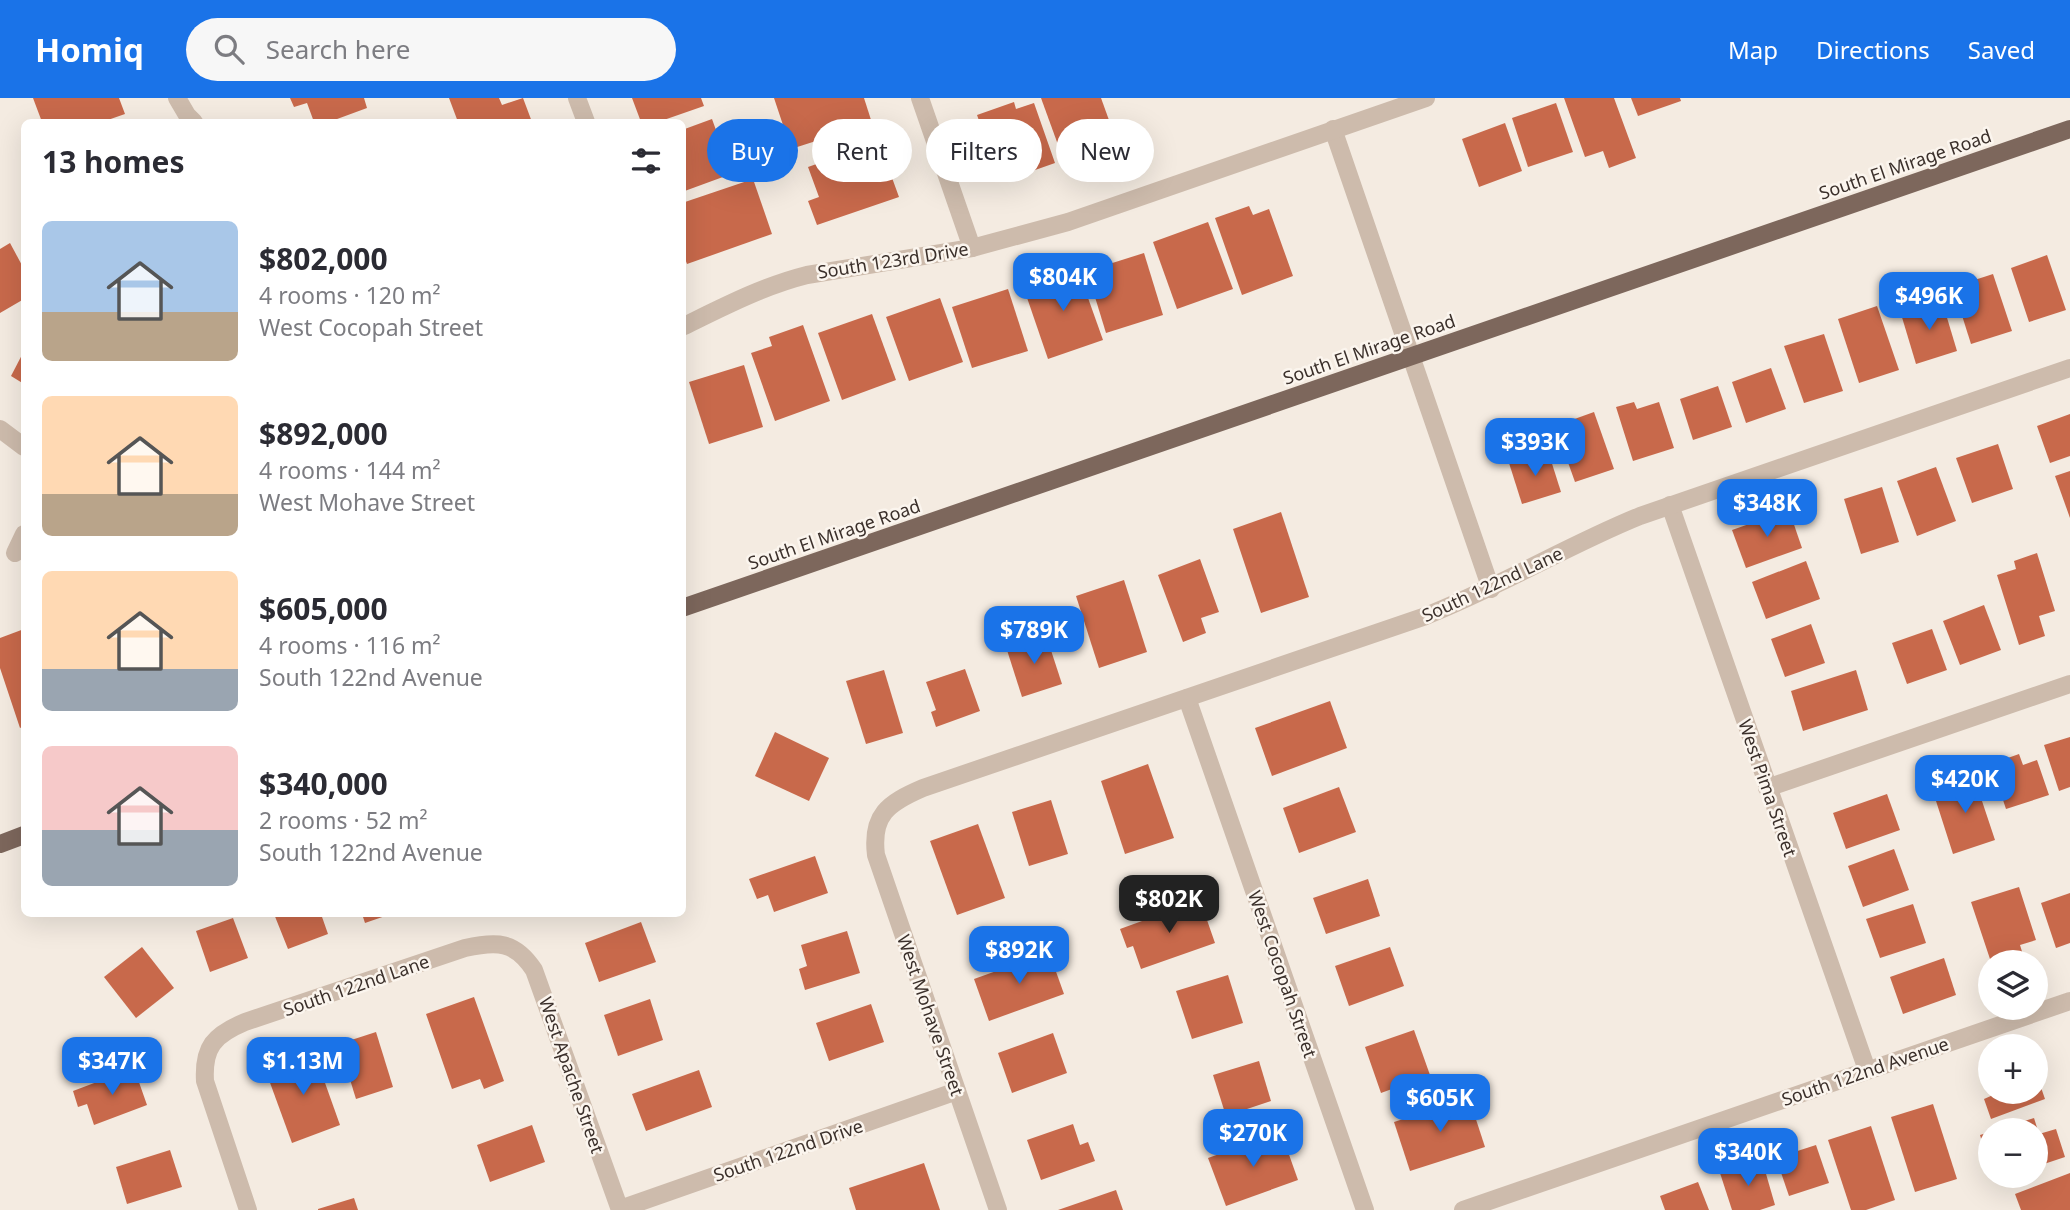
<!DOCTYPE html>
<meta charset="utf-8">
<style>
:root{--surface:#fff;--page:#f7f7f7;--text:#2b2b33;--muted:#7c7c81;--accent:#1a73e8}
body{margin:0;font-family:"Noto Sans",sans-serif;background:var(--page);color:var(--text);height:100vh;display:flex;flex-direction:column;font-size:26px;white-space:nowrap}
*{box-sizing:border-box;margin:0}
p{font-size:23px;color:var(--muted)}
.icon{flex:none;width:38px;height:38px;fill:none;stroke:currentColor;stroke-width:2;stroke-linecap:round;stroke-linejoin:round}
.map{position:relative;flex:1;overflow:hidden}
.details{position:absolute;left:21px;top:21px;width:665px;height:798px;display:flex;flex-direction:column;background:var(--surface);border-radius:10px;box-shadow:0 7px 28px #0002}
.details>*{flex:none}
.top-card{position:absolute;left:707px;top:21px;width:665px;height:63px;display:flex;gap:14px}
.controls{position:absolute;left:1978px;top:852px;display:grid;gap:14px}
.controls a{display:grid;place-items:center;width:70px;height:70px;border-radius:50%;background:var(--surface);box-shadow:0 7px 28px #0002;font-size:35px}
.price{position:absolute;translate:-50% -60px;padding:0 16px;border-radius:14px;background:var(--accent);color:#fff;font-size:23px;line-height:46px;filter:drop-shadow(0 2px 4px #0008)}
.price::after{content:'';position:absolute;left:50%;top:42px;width:21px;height:16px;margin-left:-10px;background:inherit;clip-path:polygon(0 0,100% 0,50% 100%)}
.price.on{background:#222;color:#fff}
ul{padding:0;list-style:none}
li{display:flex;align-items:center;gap:21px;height:175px;padding:0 21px}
li span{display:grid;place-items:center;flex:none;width:196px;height:140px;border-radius:10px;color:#555}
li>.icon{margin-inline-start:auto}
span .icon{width:84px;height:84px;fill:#fffc;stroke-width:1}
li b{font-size:30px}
h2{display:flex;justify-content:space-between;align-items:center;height:84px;padding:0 21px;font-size:30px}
.chip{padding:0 24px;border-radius:32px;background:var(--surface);box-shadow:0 7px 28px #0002;font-size:24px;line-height:63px}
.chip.on{background:var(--accent);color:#fff}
header{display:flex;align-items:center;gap:42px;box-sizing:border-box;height:98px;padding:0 35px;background:var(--accent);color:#fff}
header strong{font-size:33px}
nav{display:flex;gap:38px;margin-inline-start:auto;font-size:24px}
.search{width:490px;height:63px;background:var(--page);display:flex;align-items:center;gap:18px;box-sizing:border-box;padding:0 24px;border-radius:38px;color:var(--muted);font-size:26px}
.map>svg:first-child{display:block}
.building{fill:#c8694b}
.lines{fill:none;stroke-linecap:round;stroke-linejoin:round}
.minor{stroke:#cdbbac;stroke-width:18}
.major{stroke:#7d675c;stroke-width:18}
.labels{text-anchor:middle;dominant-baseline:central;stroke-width:5;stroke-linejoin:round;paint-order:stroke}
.street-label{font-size:18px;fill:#3b302b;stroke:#fbf5ee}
</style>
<header>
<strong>Homiq</strong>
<div class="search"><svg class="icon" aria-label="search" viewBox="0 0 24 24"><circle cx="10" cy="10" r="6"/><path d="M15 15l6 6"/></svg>Search here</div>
<nav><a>Map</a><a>Directions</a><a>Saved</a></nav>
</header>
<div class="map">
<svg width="2070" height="1112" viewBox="0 0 2070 1112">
<rect width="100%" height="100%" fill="#f4ebe1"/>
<g class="building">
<path d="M33,0H119L125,16L102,24H42Z"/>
<path d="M290,0H364L367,10L329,24H314L307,5L294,9Z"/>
<path d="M449,0H499L502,7L523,0L532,24H458Z"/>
<path d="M632,0H701L704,8L658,24H641Z"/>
<path d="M774,0H864L872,25L791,51Z"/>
<path d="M1041,0H1101L1118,47L1065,66Z"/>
<path d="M1564,0H1614L1636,60L1609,70L1603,53L1585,59Z"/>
<path d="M1631,0H1680L1681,3L1638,18Z"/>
<path d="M1014,4L1016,11L1034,5L1055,65L1001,84L977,17Z"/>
<path d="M1556,5L1573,54L1528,69L1512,20Z"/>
<path d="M712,21L721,46L731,42L742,72L682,94V32Z"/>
<path d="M1505,25L1522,73L1479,89L1462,41Z"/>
<path d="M879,44L899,99L817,127L808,103L819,99L808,69Z"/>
<path d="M753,81L772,136L687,166L682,152V105Z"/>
<path d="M1249,108L1253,117L1269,111L1293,178L1242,197L1215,120Z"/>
<path d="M1208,124L1233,191L1177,211L1153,144Z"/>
<path d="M10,145L24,171V201L0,215V151Z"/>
<path d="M1144,155L1163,217L1106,235L1087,173Z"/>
<path d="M2047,157L2066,212L2029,224L2011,170Z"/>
<path d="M1077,169L1103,242L1048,261L1023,188Z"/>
<path d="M1993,176L2012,233L1971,246L1953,189Z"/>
<path d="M1008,191L1028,253L972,270L952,209Z"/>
<path d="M940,200L963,264L909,283L886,219Z"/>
<path d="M1942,203L1957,253L1916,266L1901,216Z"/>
<path d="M1877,208L1899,272L1859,285L1838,221Z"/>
<path d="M872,216L896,282L842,302L818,235Z"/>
<path d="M803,227L830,303L775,323L751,255L772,248L769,239Z"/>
<path d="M1824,236L1843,293L1804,305L1784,248Z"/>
<path d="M24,253V286L11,278Z"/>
<path d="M744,267L763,329L709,346L689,284Z"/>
<path d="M1771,270L1786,311L1746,325L1732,284Z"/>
<path d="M1718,288L1732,329L1693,342L1680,301Z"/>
<path d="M1634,304L1637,311L1659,304L1674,350L1633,363L1616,309Z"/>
<path d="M1594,314L1614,371L1575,384L1555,328Z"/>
<path d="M2070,316V358L2050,365L2037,328Z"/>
<path d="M1998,346L2013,391L1972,405L1956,360Z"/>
<path d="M1548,353L1561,394L1522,406L1509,365Z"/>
<path d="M1936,369L1956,423L1917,438L1897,383Z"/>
<path d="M2070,373V420L2055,378Z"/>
<path d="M1882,389L1899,444L1861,456L1844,401Z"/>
<path d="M1789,412L1802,450L1746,470L1732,432Z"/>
<path d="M1281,414L1309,499L1261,515L1233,431Z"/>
<path d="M2037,455L2055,513L2039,518L2045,538L2019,547L1997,477L2016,471L2014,463Z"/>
<path d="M1200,461L1219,514L1201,520L1206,535L1183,544L1158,477Z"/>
<path d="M1806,463L1820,501L1766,521L1752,484Z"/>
<path d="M1124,482L1147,554L1099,570L1076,498Z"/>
<path d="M1984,507L2001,552L1960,567L1943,523Z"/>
<path d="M1811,526L1825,565L1785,579L1771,541Z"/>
<path d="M24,531V628L20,630L0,570V540Z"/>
<path d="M1932,531L1947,572L1907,586L1892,545Z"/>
<path d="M1046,537L1062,586L1022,599L1006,549Z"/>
<path d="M965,571L980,613L936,629L931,614L936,612L926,584Z"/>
<path d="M884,572L903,635L866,646L846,583Z"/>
<path d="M1856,572L1868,612L1803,633L1791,593Z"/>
<path d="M1330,603L1347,650L1272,678L1255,630Z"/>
<path d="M775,634L829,660L809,703L755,678Z"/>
<path d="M2070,639V689L2059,693L2044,647Z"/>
<path d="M2019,656L2023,667L2037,662L2049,697L2006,711L1991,666Z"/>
<path d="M1148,666L1174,740L1125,756L1101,683Z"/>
<path d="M1972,673L1995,742L1953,756L1936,703L1952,698L1947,681Z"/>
<path d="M1339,689L1356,734L1299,755L1283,710Z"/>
<path d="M1887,696L1900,732L1846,751L1833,715Z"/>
<path d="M1051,702L1068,756L1029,768L1012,714Z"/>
<path d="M978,726L1005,800L957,817L930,743Z"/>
<path d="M1894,751L1909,792L1863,809L1848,768Z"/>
<path d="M815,758L828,795L774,814L768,797L757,801L749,781Z"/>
<path d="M1368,781L1380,818L1326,836L1313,800Z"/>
<path d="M2019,789L2036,842L2020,847L2024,860L2010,864H1991L1971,804Z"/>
<path d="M2070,795V845L2056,850L2041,805Z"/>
<path d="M1200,802L1215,845L1141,871L1133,848L1127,850L1120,831Z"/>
<path d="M1913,806L1926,845L1880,860L1866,821Z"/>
<path d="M274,816H321L328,836L288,851Z"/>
<path d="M362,816H391L365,825Z"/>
<path d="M233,820L248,860L210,874L196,833Z"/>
<path d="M641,824L656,864L599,884L585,845Z"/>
<path d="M847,833L860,875L805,892L799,871L807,868L801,847Z"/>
<path d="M142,849L174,890L136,920L104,879Z"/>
<path d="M1390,849L1404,888L1349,908L1335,868Z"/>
<path d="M1049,854L1064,896L989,923L974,881Z"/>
<path d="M1944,860L1956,897L1903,916L1890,879Z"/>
<path d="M1228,877L1243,925L1192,941L1176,893Z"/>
<path d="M474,899L504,983L484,991L480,981L452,991L426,916Z"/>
<path d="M650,901L663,942L618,958L604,917Z"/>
<path d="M871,906L884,944L829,963L816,925Z"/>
<path d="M1414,932L1430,977L1381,995L1365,949Z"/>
<path d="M376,934L393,989L356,1001L339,946Z"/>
<path d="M1053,935L1067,975L1012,995L998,955Z"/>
<path d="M314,954L340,1027L292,1045L265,971Z"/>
<path d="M1259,963L1271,1003L1226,1018L1213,977Z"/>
<path d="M134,970L147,1007L94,1027L87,1006L78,1009L73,993Z"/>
<path d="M699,972L712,1009L646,1033L632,996Z"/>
<path d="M2036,975L2045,1001L1991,1021L1984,1001L1993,997L1991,994H2035Z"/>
<path d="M1469,1000L1485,1049L1410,1073L1394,1024Z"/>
<path d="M1933,1006L1957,1081L1915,1094L1891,1019Z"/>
<path d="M2034,1020L2039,1036L2056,1031L2065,1059L2035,1069V1032H1996Z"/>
<path d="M1073,1026L1080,1047L1088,1044L1095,1063L1041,1082L1027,1042Z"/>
<path d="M532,1027L545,1064L490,1084L477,1047Z"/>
<path d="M1871,1028L1895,1102L1866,1112H1851L1828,1042Z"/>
<path d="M1281,1034L1298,1082L1226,1108L1208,1060Z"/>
<path d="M1990,1034V1065H1989L1980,1037Z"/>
<path d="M1816,1047L1829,1085L1789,1098L1776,1060Z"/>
<path d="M170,1052L182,1089L127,1106L116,1069Z"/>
<path d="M1762,1062L1775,1107L1760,1112H1732L1720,1075Z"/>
<path d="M924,1065L940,1112H856L849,1090Z"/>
<path d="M2070,1075V1112H2021L2015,1096Z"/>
<path d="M1698,1084L1709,1112H1665L1660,1098Z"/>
<path d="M1116,1092L1123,1112H1058Z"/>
<path d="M354,1100L358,1112H318V1111Z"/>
</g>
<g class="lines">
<g class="minor">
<path d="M177,0L187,17L194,24"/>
<path d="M577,0L586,24"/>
<path d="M920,0L972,150"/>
<path d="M1333,31L1491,491"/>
<path d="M682,229C723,209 763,188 807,177L972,150L1068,124L1426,0"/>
<path d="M0,331L24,349"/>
<path d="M1670,407L1867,972"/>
<path d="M15,455L24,436"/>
<path d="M1187,600L1365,1112"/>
<path d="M1767,690L2070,586"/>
<path d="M620,1111L957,993"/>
<path d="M248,1112L205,983C203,949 214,937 245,924L465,850C497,843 515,843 534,872L620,1112"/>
<path d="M998,1112L876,757C871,717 888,705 923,690L1423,519C1498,490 1566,448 1640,418L2070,270"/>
<path d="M1463,1112L2070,903"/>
</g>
<g class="major">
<path d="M682,510L2070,31"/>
<path d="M0,746L24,737"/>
</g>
</g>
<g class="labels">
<g class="street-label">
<text transform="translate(1905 66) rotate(-19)">South El Mirage Road</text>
<text transform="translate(893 162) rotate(-9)">South 123rd Drive</text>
<text transform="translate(1369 251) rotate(-19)">South El Mirage Road</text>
<text transform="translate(834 436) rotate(-19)">South El Mirage Road</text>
<text transform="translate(1492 486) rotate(-25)">South 122nd Lane</text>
<text transform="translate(1768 690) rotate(71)">West Pima Street</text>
<text transform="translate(1283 876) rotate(71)">West Cocopah Street</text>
<text transform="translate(356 887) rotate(-19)">South 122nd Lane</text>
<text transform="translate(931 917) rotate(71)">West Mohave Street</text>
<text transform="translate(1865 973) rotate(-19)">South 122nd Avenue</text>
<text transform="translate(572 977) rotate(71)">West Apache Street</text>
<text transform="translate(788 1052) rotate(-19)">South 122nd Drive</text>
</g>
</g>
</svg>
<div class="controls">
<a><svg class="icon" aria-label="layers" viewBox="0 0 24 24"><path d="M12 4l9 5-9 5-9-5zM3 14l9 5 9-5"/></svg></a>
<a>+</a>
<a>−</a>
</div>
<b class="price" style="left:1063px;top:215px">$804K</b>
<b class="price" style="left:1929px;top:234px">$496K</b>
<b class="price" style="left:1535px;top:380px">$393K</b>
<b class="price" style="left:1767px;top:441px">$348K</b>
<b class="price" style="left:1034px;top:568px">$789K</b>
<b class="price" style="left:1965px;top:717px">$420K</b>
<b class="price on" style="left:1169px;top:837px">$802K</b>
<b class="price" style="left:1019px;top:888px">$892K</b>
<b class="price" style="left:112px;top:999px">$347K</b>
<b class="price" style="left:303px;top:999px">$1.13M</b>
<b class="price" style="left:1440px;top:1036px">$605K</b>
<b class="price" style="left:1253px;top:1071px">$270K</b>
<b class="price" style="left:1748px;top:1090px">$340K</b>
<div class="top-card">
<a class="chip on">Buy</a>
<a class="chip">Rent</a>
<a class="chip">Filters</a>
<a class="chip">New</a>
</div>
<section class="details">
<h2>13 homes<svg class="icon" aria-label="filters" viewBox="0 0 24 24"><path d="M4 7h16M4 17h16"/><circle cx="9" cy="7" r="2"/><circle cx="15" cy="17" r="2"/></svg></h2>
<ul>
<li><span style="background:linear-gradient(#a9c7e8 65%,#b9a48a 0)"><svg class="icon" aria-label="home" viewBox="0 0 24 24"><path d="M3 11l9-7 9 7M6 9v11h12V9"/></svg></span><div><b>$802,000</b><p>4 rooms · 120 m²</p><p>West Cocopah Street</p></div></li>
<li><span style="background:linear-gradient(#ffd9b3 70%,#b9a48a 0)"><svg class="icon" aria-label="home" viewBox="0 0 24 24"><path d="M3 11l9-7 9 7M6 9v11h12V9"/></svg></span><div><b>$892,000</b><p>4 rooms · 144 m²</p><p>West Mohave Street</p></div></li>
<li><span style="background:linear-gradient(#ffd9b3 70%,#9aa5b1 0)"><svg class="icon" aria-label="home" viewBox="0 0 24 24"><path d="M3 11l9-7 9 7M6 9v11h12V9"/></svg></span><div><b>$605,000</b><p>4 rooms · 116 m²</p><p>South 122nd Avenue</p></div></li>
<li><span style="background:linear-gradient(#f6c9c9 60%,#9aa5b1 0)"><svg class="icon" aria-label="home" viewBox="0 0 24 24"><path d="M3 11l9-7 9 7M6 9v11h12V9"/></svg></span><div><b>$340,000</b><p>2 rooms · 52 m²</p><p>South 122nd Avenue</p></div></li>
</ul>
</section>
</div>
